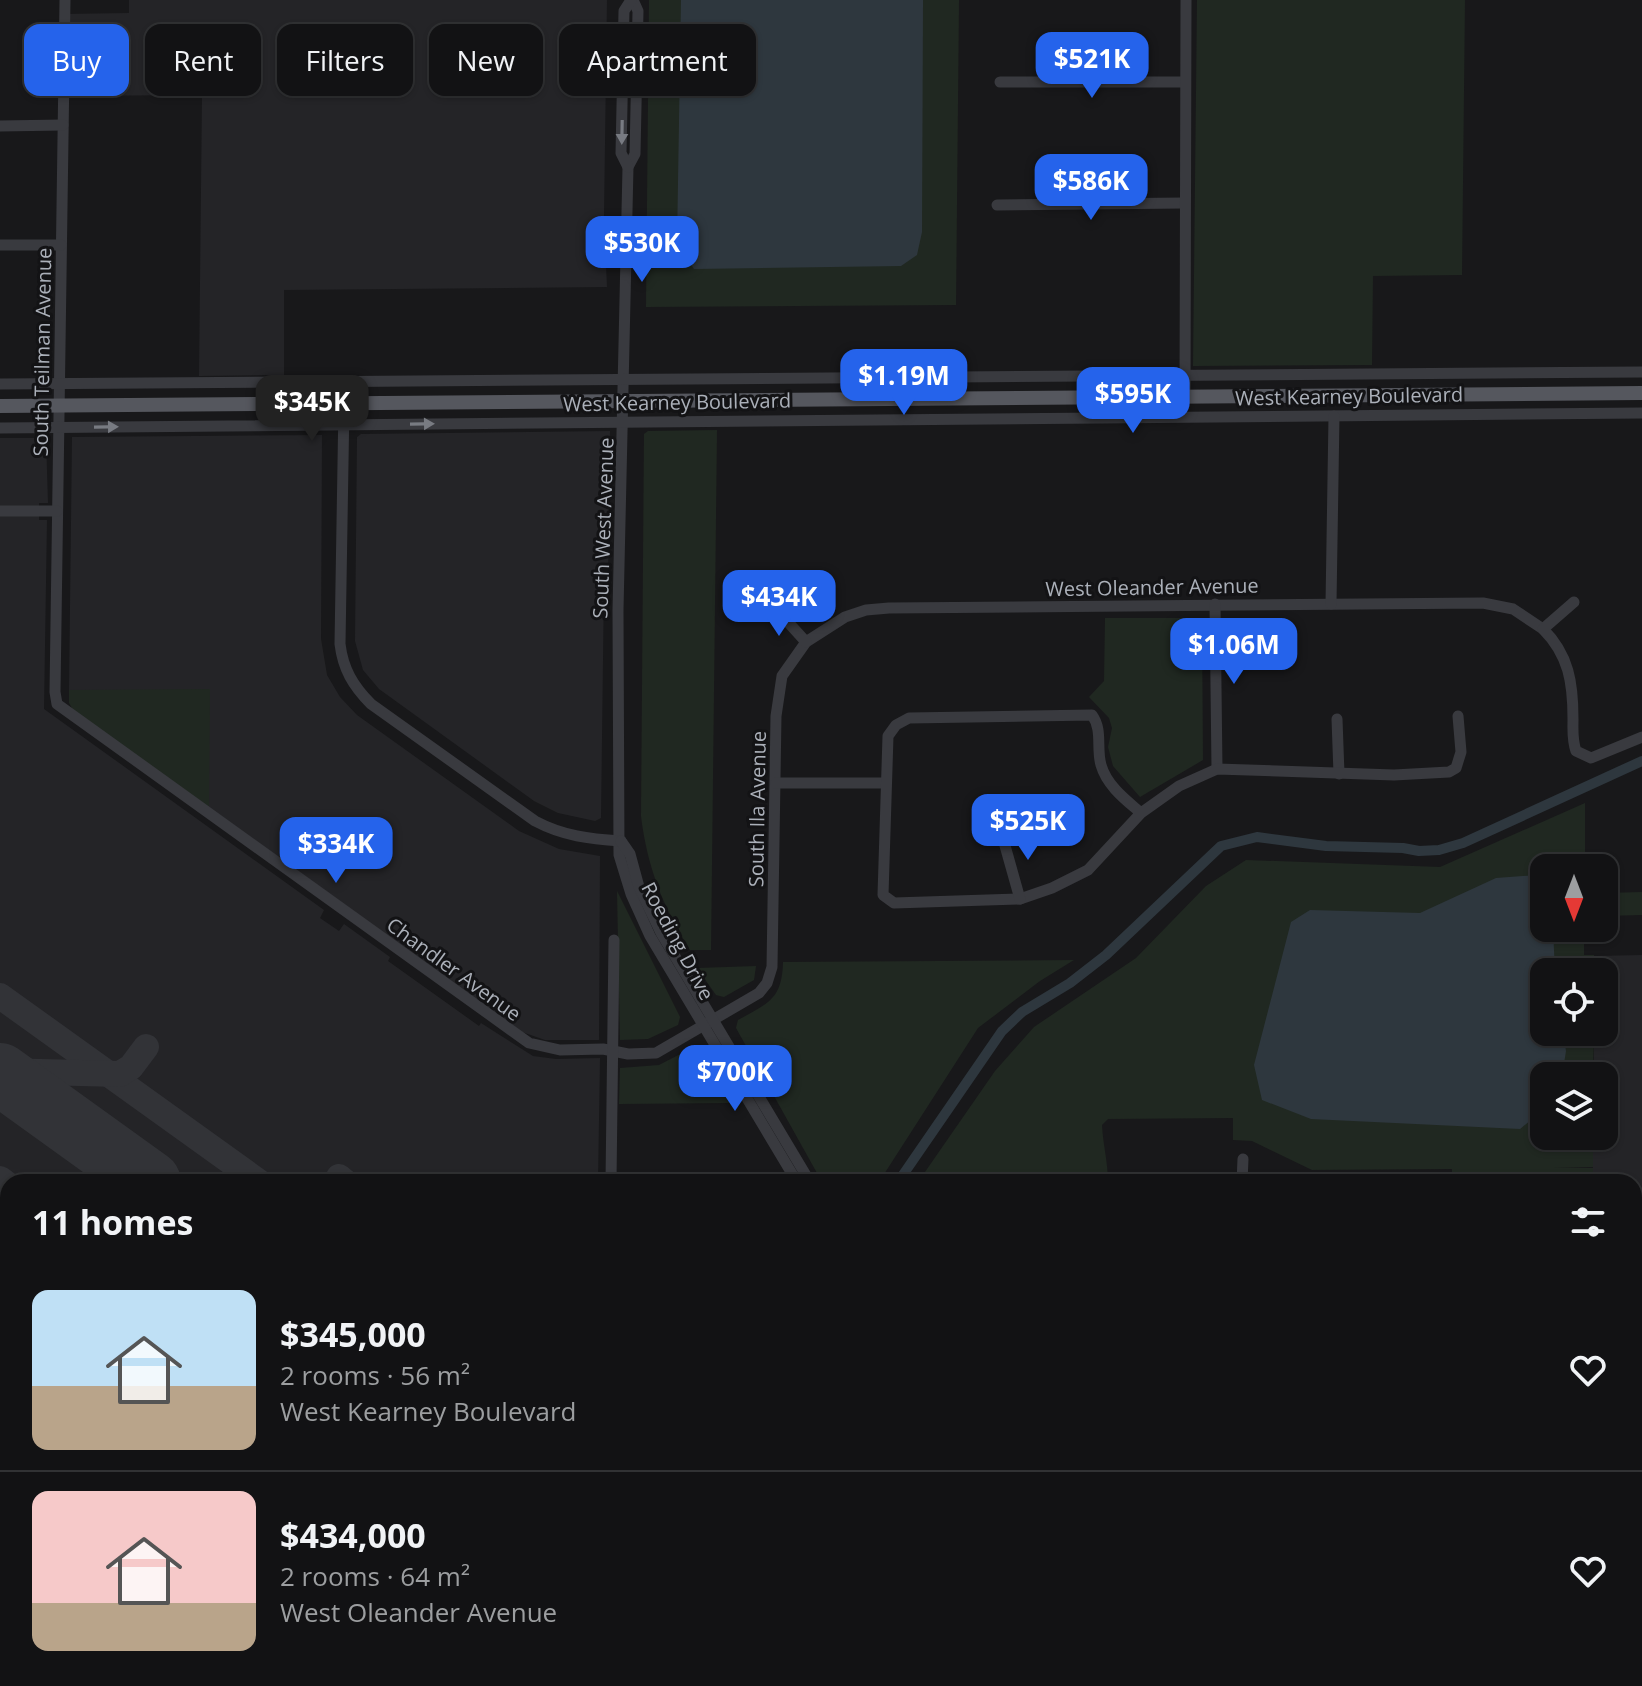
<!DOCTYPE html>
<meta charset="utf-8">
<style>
:root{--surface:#121214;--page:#1f2022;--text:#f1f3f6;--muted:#9c9ea0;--line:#313234;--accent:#2563eb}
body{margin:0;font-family:"Open Sans",sans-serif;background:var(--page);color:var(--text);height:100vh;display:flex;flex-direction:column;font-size:30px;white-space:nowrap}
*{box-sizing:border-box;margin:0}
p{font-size:26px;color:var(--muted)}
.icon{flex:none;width:44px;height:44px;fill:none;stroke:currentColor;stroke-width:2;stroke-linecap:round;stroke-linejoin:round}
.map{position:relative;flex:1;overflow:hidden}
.side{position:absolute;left:0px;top:1174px;width:1642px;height:512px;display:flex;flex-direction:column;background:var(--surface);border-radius:24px 24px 0 0;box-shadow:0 2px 6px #0004,0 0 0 2px var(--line)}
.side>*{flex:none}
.hud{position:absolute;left:24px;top:24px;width:800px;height:72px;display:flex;gap:16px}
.needle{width:52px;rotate:180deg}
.tools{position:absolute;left:1530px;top:854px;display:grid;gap:16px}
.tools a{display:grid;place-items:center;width:88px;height:88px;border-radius:16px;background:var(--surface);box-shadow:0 2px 6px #0004,0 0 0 2px var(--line);font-size:40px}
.price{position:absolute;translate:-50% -68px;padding:0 18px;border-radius:16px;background:var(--accent);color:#fff;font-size:26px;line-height:52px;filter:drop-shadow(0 2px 4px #0008)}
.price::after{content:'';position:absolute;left:50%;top:48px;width:24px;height:18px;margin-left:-12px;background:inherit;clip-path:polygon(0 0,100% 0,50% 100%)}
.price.current{background:#222;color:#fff}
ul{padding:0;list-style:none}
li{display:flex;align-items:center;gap:24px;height:200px;padding:0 32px}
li+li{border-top:2px solid var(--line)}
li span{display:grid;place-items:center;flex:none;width:224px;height:160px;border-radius:16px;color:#555}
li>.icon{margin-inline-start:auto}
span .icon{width:96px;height:96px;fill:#fffc;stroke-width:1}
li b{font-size:34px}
h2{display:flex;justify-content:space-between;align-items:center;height:96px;padding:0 32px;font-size:34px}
.tag{padding:0 28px;border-radius:16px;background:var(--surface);box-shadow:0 2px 6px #0004,0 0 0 2px var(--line);font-size:28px;line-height:72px}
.tag.current{background:var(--accent);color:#fff}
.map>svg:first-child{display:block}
.built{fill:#242427}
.green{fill:#202821}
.water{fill:#2e373e}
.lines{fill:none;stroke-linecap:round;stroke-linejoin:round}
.canal{stroke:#2e373e;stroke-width:10}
.taxiway{stroke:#323337;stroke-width:26}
.runway{stroke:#323337;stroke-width:62}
.minor{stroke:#393a3f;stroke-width:11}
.major{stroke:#55575e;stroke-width:14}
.oneway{fill:#787b82}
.labels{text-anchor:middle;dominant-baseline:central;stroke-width:6;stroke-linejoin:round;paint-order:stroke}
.street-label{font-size:20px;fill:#abb0b9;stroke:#131315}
</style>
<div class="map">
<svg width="1642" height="1686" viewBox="0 0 1642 1686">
<rect width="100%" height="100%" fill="#18181a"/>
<g class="built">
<path d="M129,0H607L604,216L607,287L284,290V375L199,376L202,95L62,96L63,14L129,13Z"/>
<path d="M610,431L608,581L604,582L601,818L595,821L558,813L534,801L379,689L363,670L355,641L357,437L361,434Z"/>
<path d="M322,435L321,639L327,675L340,697L357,715L519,831L559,849L600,856L599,1040H545L522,1032L209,807L69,690L72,437Z"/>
<path d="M0,438H46L48,503H39V520H47L44,709L324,910L320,918L339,931L344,924L390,957L388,961L479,1026L481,1023L533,1056L556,1059L600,1058L598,1182H8V1514H0Z"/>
<path d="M1642,955V1505L1634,1506V1182H1593V1136H1604V1076H1594V1032H1604V972H1595V956Z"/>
<path d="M0,1553H8V1678H34V1686H0Z"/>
<rect x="55" y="1678" width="354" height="8"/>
<path d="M1117,1678H1581V1686H1121Z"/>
</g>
<g class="green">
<path d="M649,0H959L956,305L646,307Z"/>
<path d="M1197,0H1465L1462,275L1373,276L1372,365L1193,366Z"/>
<path d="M717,430L711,950H690C663,908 647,866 641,816L644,434L648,431Z"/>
<path d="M1105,618H1202L1203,760L1140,797L1113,766L1108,747L1112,728L1109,718L1089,697L1104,681Z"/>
<path d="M210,689L209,807L73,710L69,703V690Z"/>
<path d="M1585,803V868H1544V928H1584V955H1594V972H1544V1032H1594L1593,1076H1544V1136H1593V1167L1554,1168H1593V1182H1452V1169L1312,1170L1252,1141L1233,1140V1118L1108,1119L1102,1125C1103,1145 1108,1162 1108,1182H918L995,1071L1034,1027L1136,958L1206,886L1246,860L1440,867Z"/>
<path d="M617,891L680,1017L678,1025L648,1039L620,1040Z"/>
<path d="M1642,892V915L1604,916V893Z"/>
<path d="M1074,960L1040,981L978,1028L879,1182H822L736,1028L738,1020C768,1003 782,1000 783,962Z"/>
<path d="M756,966L754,980L724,997L716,995L697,968Z"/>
<path d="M692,1048L700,1050L731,1103L619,1104L620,1068L659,1065Z"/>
<path d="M436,1678H1065L1069,1686H436Z"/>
</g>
<g class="water">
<path d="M681,0H923L922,232L917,255L901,266L694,269L677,243Z"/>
<path d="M1537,875L1544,884V928H1553L1555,972H1544V1032H1563L1566,1051L1562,1076H1544V1109L1520,1129L1311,1119L1262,1100L1254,1065L1291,922L1310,910L1420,913L1496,878Z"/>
<path d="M455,1678H589L601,1686H455Z"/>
<path d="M714,1678H1046L1049,1686H708Z"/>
</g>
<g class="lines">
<path class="canal" d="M898,1182L1002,1031L1022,1012L1070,983L1106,955L1221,846L1257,837L1326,846L1403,848L1419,851L1439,850L1463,843L1642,761"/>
<g class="taxiway">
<path d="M0,996L259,1182"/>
<path d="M0,1071L120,1074L131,1067L146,1047"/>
<path d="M339,1177L345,1182"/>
<path d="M0,1179L8,1185"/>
</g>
<path class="runway" d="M0,1074L150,1182"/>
<g class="minor">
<path d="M65,0L55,692L57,704L529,1043L560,1050L603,1049L628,1054L656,1053L759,993L767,983L772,967L776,716L782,676L806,642L845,617L866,610L889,608L1483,603L1513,609L1543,629"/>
<path d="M633,0L638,11L635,154L628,167L618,610L619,855L631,894L650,936L797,1182"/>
<path d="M1000,82H1185"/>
<path d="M0,126L63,125"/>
<path d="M628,167L621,153L624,11L631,0"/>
<path d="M997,205L1184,203"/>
<path d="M0,245H61"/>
<path d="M0,384L1642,372"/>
<path d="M1185,396L1186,0"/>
<path d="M344,403L340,644C343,669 353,686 371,704L535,821C563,836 590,839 621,841"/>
<path d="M0,428L1642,413"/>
<path d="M0,511H57"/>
<path d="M1574,602L1543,629C1569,655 1573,683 1573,719C1573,730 1572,740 1576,751L1591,758L1642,737"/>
<path d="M1215,604L1217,769"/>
<path d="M1331,604L1334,416"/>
<path d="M777,610L806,642"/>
<path d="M1337,719L1339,774"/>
<path d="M776,783H885"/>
<path d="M1141,813C1126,800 1107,786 1101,765C1096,748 1103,730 1092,715L909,718L896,725L888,736L883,895L894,903L1020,899L1052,888L1088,870L1141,813L1179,786L1217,769L1394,775L1449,772L1456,768L1461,752L1458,716"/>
<path d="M1002,835L1020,899"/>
<path d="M621,841L630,854L639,887L661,933L810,1182"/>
<path d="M611,1182L614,940"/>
<path d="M1242,1182L1243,1159"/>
<path d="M47,1678V1686"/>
<path d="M1088,1678L1093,1686"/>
<path d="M1105,1678L1110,1686"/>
</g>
<g class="major">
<path d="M0,406L1642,393"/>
<path d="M1634,1517H1642"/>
<path d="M0,1531H8"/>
</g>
</g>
<defs><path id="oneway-solid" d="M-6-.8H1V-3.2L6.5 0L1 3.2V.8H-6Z" transform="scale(2)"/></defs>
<g class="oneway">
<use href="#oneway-solid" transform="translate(622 132) rotate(91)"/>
<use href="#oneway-solid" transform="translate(422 424) rotate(-1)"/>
<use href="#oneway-solid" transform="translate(106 427) rotate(-1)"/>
</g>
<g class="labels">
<g class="street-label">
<text transform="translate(42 352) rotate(-89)">South Teilman Avenue</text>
<text transform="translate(1349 396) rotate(-1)">West Kearney Boulevard</text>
<text transform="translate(677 402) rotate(-1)">West Kearney Boulevard</text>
<text transform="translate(603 528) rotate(-88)">South West Avenue</text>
<text transform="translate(1152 587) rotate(-1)">West Oleander Avenue</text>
<text transform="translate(757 809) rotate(-89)">South Ila Avenue</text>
<text transform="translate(678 941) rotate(62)">Roeding Drive</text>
<text transform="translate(454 969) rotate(36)">Chandler Avenue</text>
</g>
</g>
</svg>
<div class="tools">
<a><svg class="needle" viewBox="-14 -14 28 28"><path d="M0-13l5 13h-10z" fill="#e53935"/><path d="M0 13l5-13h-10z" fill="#9c9ea0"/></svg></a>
<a><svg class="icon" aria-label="locate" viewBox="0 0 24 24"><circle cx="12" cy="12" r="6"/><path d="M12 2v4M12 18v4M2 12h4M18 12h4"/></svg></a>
<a><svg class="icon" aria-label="layers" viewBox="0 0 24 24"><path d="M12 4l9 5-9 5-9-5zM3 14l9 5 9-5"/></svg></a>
</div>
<b class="price" style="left:1092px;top:100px">$521K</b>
<b class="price" style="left:1091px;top:222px">$586K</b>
<b class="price" style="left:642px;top:284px">$530K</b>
<b class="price" style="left:904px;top:417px">$1.19M</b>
<b class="price" style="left:1133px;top:435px">$595K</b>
<b class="price current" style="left:312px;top:443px">$345K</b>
<b class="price" style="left:779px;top:638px">$434K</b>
<b class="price" style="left:1234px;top:686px">$1.06M</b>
<b class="price" style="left:1028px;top:862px">$525K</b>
<b class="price" style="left:336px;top:885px">$334K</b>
<b class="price" style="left:735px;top:1113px">$700K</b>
<div class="hud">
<a class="tag current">Buy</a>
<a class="tag">Rent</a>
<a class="tag">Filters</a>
<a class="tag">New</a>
<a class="tag">Apartment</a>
</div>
<section class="side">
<h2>11 homes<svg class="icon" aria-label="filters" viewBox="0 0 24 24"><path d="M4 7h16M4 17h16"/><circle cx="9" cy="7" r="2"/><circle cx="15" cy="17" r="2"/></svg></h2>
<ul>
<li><span style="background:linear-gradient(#bfe0f5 60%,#b9a48a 0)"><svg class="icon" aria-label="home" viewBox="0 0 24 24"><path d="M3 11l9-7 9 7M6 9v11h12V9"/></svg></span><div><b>$345,000</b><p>2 rooms · 56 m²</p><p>West Kearney Boulevard</p></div><svg class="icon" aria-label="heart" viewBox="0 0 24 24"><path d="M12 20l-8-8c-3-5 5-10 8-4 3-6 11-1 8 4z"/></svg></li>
<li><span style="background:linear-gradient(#f6c9c9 70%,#b9a48a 0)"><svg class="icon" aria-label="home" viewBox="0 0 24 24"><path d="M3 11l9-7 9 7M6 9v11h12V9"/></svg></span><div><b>$434,000</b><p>2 rooms · 64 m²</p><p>West Oleander Avenue</p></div><svg class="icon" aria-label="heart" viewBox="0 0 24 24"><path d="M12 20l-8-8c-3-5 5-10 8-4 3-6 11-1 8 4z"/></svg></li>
</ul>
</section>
</div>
